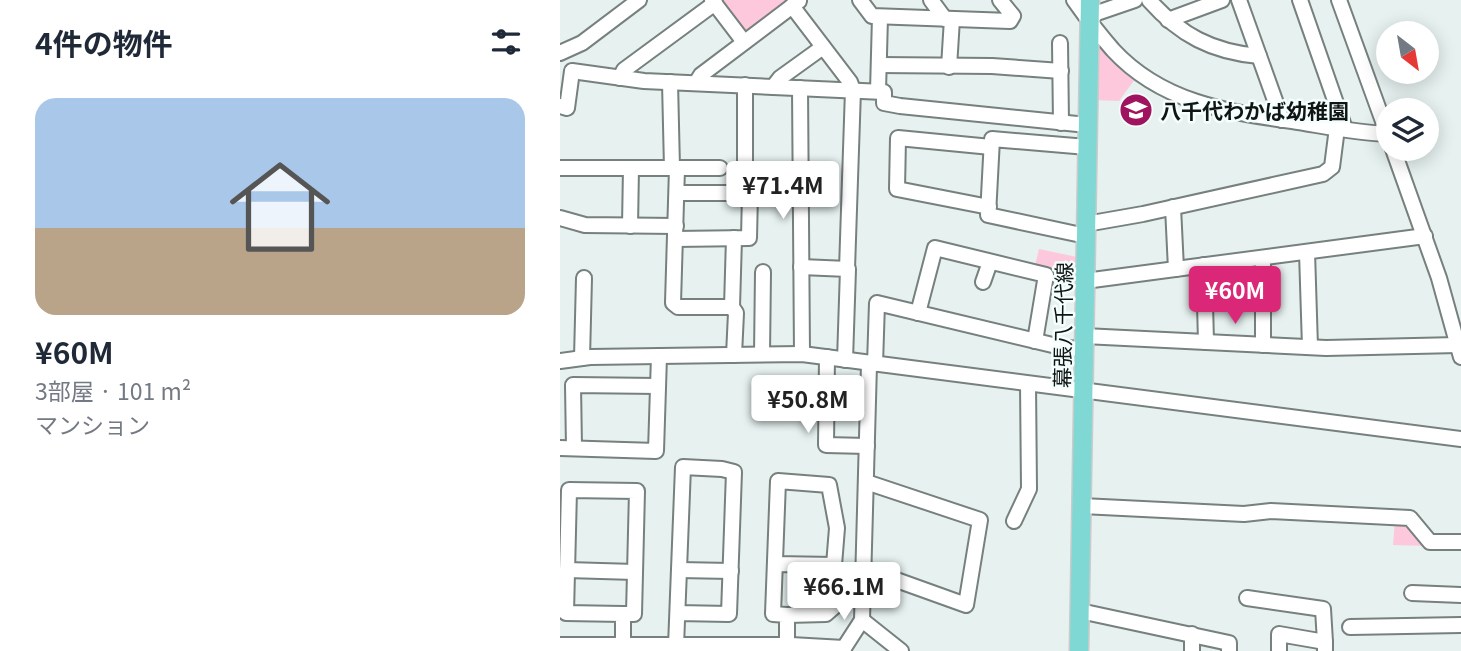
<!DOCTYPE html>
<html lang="ja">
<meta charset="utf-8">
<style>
:root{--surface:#fff;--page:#f6f6f7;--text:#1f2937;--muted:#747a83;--accent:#db2777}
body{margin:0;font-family:Georgia,"Noto Sans JP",serif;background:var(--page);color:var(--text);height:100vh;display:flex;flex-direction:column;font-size:26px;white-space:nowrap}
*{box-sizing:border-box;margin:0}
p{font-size:23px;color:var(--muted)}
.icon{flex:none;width:38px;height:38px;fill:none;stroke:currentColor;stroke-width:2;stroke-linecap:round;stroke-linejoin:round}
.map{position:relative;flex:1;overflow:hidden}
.panel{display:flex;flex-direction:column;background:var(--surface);width:560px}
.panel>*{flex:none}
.needle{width:46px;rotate:149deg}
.fabs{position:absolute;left:816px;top:21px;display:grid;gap:14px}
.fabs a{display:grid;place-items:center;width:63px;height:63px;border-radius:50%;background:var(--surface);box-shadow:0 4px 18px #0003;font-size:35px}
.price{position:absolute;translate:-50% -60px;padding:0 16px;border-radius:7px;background:#fff;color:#222;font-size:23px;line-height:46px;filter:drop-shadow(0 2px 4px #0008)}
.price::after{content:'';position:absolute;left:50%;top:42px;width:21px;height:16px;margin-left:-10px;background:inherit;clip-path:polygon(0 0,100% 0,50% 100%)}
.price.active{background:var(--accent);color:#fff}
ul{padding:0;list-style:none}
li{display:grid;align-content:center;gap:14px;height:371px;padding:0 35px}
li span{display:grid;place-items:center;height:217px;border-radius:21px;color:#555}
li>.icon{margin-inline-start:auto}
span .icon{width:126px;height:126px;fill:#fffc;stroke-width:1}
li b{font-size:30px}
h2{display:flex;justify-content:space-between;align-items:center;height:84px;padding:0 35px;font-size:30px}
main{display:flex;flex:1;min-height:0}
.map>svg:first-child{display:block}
.green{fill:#fdc8db}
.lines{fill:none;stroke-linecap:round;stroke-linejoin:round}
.minor-casing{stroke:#76807e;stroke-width:18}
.major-casing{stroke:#cacbcb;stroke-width:21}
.minor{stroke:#fff;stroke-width:14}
.major{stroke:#7fd8d3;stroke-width:18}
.labels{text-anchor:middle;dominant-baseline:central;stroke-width:5;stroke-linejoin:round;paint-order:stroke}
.poi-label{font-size:21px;font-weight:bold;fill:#101413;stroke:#f3fefd;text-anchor:start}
.street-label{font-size:21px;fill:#101413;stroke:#f3fefd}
</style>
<main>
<section class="panel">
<h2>4件の物件<svg class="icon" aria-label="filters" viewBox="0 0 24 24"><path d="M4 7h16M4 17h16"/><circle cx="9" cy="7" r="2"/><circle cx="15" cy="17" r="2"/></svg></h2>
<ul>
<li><span style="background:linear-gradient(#a9c7e8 60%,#b9a48a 0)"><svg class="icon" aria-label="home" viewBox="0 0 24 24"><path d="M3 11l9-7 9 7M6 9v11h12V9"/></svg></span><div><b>¥60M</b><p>3部屋 · 101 m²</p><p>マンション</p></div></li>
</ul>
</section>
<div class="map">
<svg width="901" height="651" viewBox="0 0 901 651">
<rect width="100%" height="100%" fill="#e6f1f0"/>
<g class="green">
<path d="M156,0H233L185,36Z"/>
<path d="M538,42L575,79L559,101L533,100Z"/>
<path d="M479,249L517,257L518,277L475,266Z"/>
<path d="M835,521L849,522L869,546L833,545Z"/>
</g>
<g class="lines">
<defs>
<g id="minor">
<path d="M152,0L184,42"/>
<path d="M300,0L312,16L450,21L453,16L440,0"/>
<path d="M371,0L385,19"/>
<path d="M514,0C526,17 539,34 553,50C601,102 666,112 732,121C764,126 796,133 828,134"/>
<path d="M589,0C620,35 652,52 699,56"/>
<path d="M679,0L722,120"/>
<path d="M740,0L785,129"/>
<path d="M779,0L828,135"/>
<path d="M232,6L290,82L293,90L287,269"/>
<path d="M528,20L537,13L575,0"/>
<path d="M608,20L662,0"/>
<path d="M500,43L501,123"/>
<path d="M0,53L22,43L79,0"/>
<path d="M319,65L432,66L501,71"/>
<path d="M389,67L392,19"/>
<path d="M60,78L64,70L155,3"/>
<path d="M110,82L112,168"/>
<path d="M136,83L141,75L239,1"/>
<path d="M213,87L220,78L263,47"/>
<path d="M240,88L242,354"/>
<path d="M318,91L320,17"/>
<path d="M0,106L7,108L12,71L84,81L324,92V103L340,106L527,125"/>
<path d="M833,149L879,278L901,357"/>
<path d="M185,166V85"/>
<path d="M1,168H160"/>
<path d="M117,168L113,303L118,307H172"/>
<path d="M429,207L337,189L338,138L431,147"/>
<path d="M613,207L616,269"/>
<path d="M0,218L25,225L116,226"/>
<path d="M526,224L583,214L763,174L772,167L777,128"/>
<path d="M70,226L71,168"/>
<path d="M526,236L428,215L432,139L527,147"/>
<path d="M174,238L172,307L176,313L174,355"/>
<path d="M115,239L189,238L190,193H117"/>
<path d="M747,252L750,347"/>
<path d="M703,258V345"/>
<path d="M644,265L646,342"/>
<path d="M241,267L288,269L285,360"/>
<path d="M525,281L865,236"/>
<path d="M423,282L430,262"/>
<path d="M358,313L375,248L486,275L475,341"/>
<path d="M524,336L766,348L898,345"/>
<path d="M202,354L203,272"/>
<path d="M267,357L266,445L307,446"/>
<path d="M22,358L24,278"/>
<path d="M0,361L30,357L242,354L901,439"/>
<path d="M315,364L317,303L505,348L524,349"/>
<path d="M0,448L96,451L99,356"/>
<path d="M14,448L13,385L98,386"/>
<path d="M522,506L684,514L711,511L850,518L870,542H901"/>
<path d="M454,521L469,489L468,384"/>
<path d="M215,564L274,565L277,528L269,485L218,481L213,614L227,615V645"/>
<path d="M303,568L406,605L420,520L306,482"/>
<path d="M7,570L75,572"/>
<path d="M119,570L171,571"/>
<path d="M852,593L901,595"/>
<path d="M687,598L763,609L765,642"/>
<path d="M520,611L669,643V651"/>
<path d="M63,614H74L77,491L9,490L6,613L63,614V645"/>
<path d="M227,615L266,614L274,607V565"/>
<path d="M302,620L341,651"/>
<path d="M790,627L901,625"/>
<path d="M632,634V651"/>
<path d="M0,645H231L284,648"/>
<path d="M116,646L123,467L162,469L174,472L169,614L118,613"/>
<path d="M282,651L302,620L309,364"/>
<path d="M719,651V634L765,642V650"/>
</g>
<path id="major" d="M519,651L530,0"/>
</defs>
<use href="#minor" class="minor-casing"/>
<use href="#major" class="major-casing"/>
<use href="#minor" class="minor"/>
<use href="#major" class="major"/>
</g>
<defs>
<symbol id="school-disc" viewBox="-11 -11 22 22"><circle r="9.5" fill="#a0145f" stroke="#f3fefd"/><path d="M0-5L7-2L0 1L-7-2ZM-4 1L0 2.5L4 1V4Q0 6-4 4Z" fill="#fff"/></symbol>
</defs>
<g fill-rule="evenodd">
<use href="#school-disc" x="557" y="91" width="38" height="38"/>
</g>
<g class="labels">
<g class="poi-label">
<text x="600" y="110">八千代わかば幼稚園</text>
</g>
<g class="street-label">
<text transform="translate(502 325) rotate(-89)">幕張八千代線</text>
</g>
</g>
</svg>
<div class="fabs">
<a><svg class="needle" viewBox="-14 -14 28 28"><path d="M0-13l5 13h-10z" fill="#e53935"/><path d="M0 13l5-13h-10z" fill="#747a83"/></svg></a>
<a><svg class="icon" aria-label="layers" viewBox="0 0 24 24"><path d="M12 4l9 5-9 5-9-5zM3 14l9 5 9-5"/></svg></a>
</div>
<b class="price" style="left:223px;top:221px">¥71.4M</b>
<b class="price active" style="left:675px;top:326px">¥60M</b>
<b class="price" style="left:248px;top:435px">¥50.8M</b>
<b class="price" style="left:284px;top:622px">¥66.1M</b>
</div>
</main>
